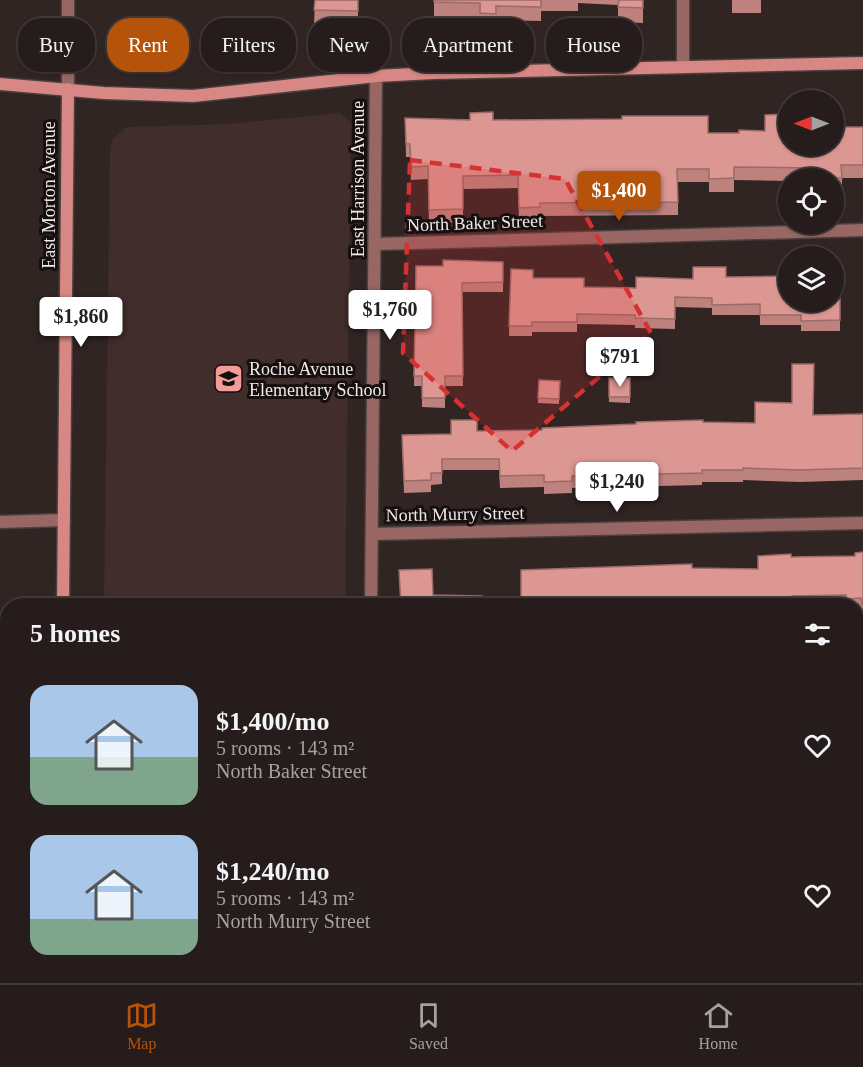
<!DOCTYPE html>
<meta charset="utf-8">
<style>
:root{--surface:#251c1b;--page:#2d2524;--text:#f1f3f6;--muted:#a3a1a3;--line:#423a3a;--accent:#b45309}
body{margin:0;font-family:Georgia,serif;background:var(--page);color:var(--text);height:100vh;display:flex;flex-direction:column;font-size:22px;white-space:nowrap}
*{box-sizing:border-box;margin:0}
p{font-size:20px;color:var(--muted)}
.icon{flex:none;width:33px;height:33px;fill:none;stroke:currentColor;stroke-width:2;stroke-linecap:round;stroke-linejoin:round}
.map{position:relative;flex:1;overflow:hidden}
.side{position:absolute;left:0px;top:598px;width:864px;height:386px;display:flex;flex-direction:column;background:var(--surface);border-radius:24px 24px 0 0;box-shadow:0 2px 4px #0004,0 0 0 2px var(--line)}
.side>*{flex:none}
.guide{position:absolute;left:18px;top:18px;width:828px;height:54px;display:flex;gap:12px}
.needle{width:39px;rotate:270deg}
.buttons{position:absolute;left:778px;top:90px;display:grid;gap:12px}
.buttons a{display:grid;place-items:center;width:66px;height:66px;border-radius:50%;background:var(--surface);box-shadow:0 2px 4px #0004,0 0 0 2px var(--line);font-size:30px}
.price{position:absolute;translate:-50% -51px;padding:0 14px;border-radius:6px;background:#fff;color:#222;font-size:20px;line-height:39px;filter:drop-shadow(0 2px 3px #0008)}
.price::after{content:'';position:absolute;left:50%;top:36px;width:18px;height:14px;margin-left:-9px;background:inherit;clip-path:polygon(0 0,100% 0,50% 100%)}
.price.selected{background:var(--accent);color:#fff}
ul{padding:0;list-style:none}
li{display:flex;align-items:center;gap:18px;height:150px;padding:0 30px}
li span{display:grid;place-items:center;flex:none;width:168px;height:120px;border-radius:18px;color:#555}
li>.icon{margin-inline-start:auto}
span .icon{width:72px;height:72px;fill:#fffc;stroke-width:1}
li b{font-size:26px}
h2{display:flex;justify-content:space-between;align-items:center;height:72px;padding:0 30px;font-size:26px}
.chip{padding:0 21px;border-radius:24px;background:var(--surface);box-shadow:0 2px 4px #0004,0 0 0 2px var(--line);font-size:21px;line-height:54px}
.chip.selected{background:var(--accent);color:#fff}
.dock{display:flex;justify-content:space-around;align-items:center;height:84px;border-top:2px solid var(--line);background:var(--surface);font-size:16px;color:var(--muted)}
.dock a{display:grid;justify-items:center;gap:3px}
.dock .selected{color:var(--accent)}
.map>svg:first-child{display:block}
.built{fill:#402d2c}
.lines{fill:none;stroke-linecap:round;stroke-linejoin:round}
.service-casing{stroke:#4c403f;stroke-width:14}
.minor-casing{stroke:#4c403f;stroke-width:15}
.tertiary-casing{stroke:#4c403f;stroke-width:15}
.secondary-casing{stroke:#4c403f;stroke-width:15}
.service{stroke:#986663;stroke-width:10}
.minor{stroke:#986663;stroke-width:12}
.tertiary{stroke:#986663;stroke-width:12}
.secondary{stroke:#d78884;stroke-width:12}
.wall{fill:#be827e}
.building{fill:#dd9793;stroke:#9b6a67;stroke-width:1.5}
.marked{fill:#d73232;fill-opacity:0.2;stroke:#d73232;stroke-width:4.5;stroke-dasharray:12 8;stroke-linejoin:round}
.labels{text-anchor:middle;dominant-baseline:central;stroke-width:6;stroke-linejoin:round;paint-order:stroke}
.street-label{font-size:18px;fill:#f0e8e7;stroke:#15100f}
.poi-label{font-size:18px;fill:#f0e8e7;stroke:#15100f;text-anchor:start}
</style>
<div class="map">
<svg width="863" height="983" viewBox="0 0 863 983">
<rect width="100%" height="100%" fill="#312524"/>
<path class="built" d="M340,113L351,123L345,606H104L110,153L112,140L126,127L228,124Z"/>
<g class="lines">
<defs>
<g id="service">
<path d="M856,672H863"/>
<path d="M856,962H863"/>
<path d="M498,976V983"/>
</g>
<g id="minor">
<path d="M683,0V67"/>
<path d="M376,244L863,230"/>
<path d="M0,522L64,520"/>
<path d="M372,534L863,523"/>
<path d="M371,606L376,76"/>
<path d="M856,819H863"/>
<path d="M362,983V976"/>
<path d="M636,983V976"/>
</g>
<path id="tertiary" d="M68,89V0"/>
<g id="secondary">
<path d="M0,84L104,93L193,96L376,76L433,73L863,63"/>
<path d="M63,606L68,89"/>
<path d="M50,983V976"/>
</g>
</defs>
<use href="#service" class="service-casing"/>
<use href="#minor" class="minor-casing"/>
<use href="#tertiary" class="tertiary-casing"/>
<use href="#secondary" class="secondary-casing"/>
<use href="#service" class="service"/>
<use href="#minor" class="minor"/>
<use href="#tertiary" class="tertiary"/>
<use href="#secondary" class="secondary"/>
</g>
<g class="wall">
<path d="M315,0H358V26L314,25Z"/>
<path d="M434,0H643V23L618,22V5L578,3V11H541V21L496,20V29L480,28V18L434,17Z"/>
<rect x="732" y="0" width="29" height="13"/>
<path d="M405,118L493,120L708,133H739L841,127H863V178H842V191H834V178H789V181L734,180V192H709V182H678V215L540,216V220L519,221L518,188L463,189V222L429,223L428,179L411,180L410,157H406Z"/>
<path d="M503,262V292H462L463,386H445V408L422,407V386H414L416,266H443Z"/>
<path d="M511,269L533,278L584,287L636,288L693,279L726,277L840,276V331H801V325H760V315H712V308L675,307V329L635,328V325L577,324V332H532V336H509Z"/>
<path d="M609,378H630V403L609,402Z"/>
<path d="M539,380L560,381L559,404L538,403Z"/>
<path d="M863,414V480L800,482L743,480V482H702V485L572,488V493L544,494V487L500,488L499,470H442V484L431,485V492L404,493L402,435L451,434L477,431L542,430L703,422L755,423L814,415Z"/>
<path d="M863,552V617H862L861,610H856V606H521L692,568L758,569L791,557L855,556Z"/>
<rect x="856" y="725" width="7" height="56"/>
<rect x="226" y="976" width="93" height="7"/>
</g>
<g class="building">
<path d="M315,0H358V11L314,10Z"/>
<path d="M434,0H541V7L496,6V14L480,13V3L434,2Z"/>
<path d="M619,0H643V8L618,7Z"/>
<path d="M493,112V120L622,119V116H708V133H739V130L765,131V115L789,114V146H834V113H841V127H863V165H841L842,178H816V168L734,167V178L709,179V169H677L678,202L540,203V207L519,208L518,175L463,176V209L429,210L428,166L411,167L410,144H406L405,118L470,120V113Z"/>
<path d="M443,260L503,262V282L462,283L463,376H445V398H422V376H414L416,266H443Z"/>
<path d="M693,267H726V277L789,276V302H834V276H840V320L801,321V315H760V304L712,305V298L675,297V319L635,318V315L577,314V322H532V326H509L511,269L533,270V278H584V287L636,288V277L693,279Z"/>
<path d="M792,364H814L813,415L863,414V468L800,470L743,468V470H702V473L572,476V481L544,482V475L500,476L499,459H442V473H431V480L404,481L402,435L451,434V420H477V431L542,430V428L636,424V422L703,420V422L755,423V402L792,403Z"/>
<rect x="609" y="378" width="21" height="19"/>
<path d="M539,380L560,381L559,399L538,398Z"/>
<path d="M863,552V605H862L861,598L846,599V595L792,596V601L748,602V606H521V570L692,564V568L758,569V556L791,554V557L855,556V553Z"/>
<path d="M432,569L433,595L482,596V606H401L399,570Z"/>
<rect x="856" y="725" width="7" height="44"/>
<rect x="111" y="976" width="52" height="7"/>
<rect x="226" y="976" width="80" height="7"/>
<path d="M399,976H428V983H398Z"/>
<rect x="559" y="976" width="43" height="7"/>
</g>
<path class="marked" d="M410,160L565,179L651,333L512,451L403,353Z"/>
<defs>
<symbol id="school-square" viewBox="-11 -11 22 22"><rect x="-9" y="-9" width="18" height="18" rx="4" fill="#f59b97" stroke="#15100f"/><path d="M0-5L7-2L0 1L-7-2ZM-4 1L0 2.5L4 1V4Q0 6-4 4Z" fill="#111"/></symbol>
</defs>
<g fill-rule="evenodd">
<use href="#school-square" x="212" y="362" width="33" height="33"/>
</g>
<g class="labels">
<g class="street-label">
<text transform="translate(358 179) rotate(-90)">East Harrison Avenue</text>
<text transform="translate(49 195) rotate(-90)">East Morton Avenue</text>
<text transform="translate(475 223) rotate(-2)">North Baker Street</text>
<text transform="translate(455 514) rotate(-1)">North Murry Street</text>
</g>
<g class="poi-label">
<text x="249" y="369">Roche Avenue<tspan x="249" dy="21">Elementary School</tspan></text>
</g>
</g>
</svg>
<div class="buttons">
<a><svg class="needle" viewBox="-14 -14 28 28"><path d="M0-13l5 13h-10z" fill="#e53935"/><path d="M0 13l5-13h-10z" fill="#a3a1a3"/></svg></a>
<a><svg class="icon" aria-label="locate" viewBox="0 0 24 24"><circle cx="12" cy="12" r="6"/><path d="M12 2v4M12 18v4M2 12h4M18 12h4"/></svg></a>
<a><svg class="icon" aria-label="layers" viewBox="0 0 24 24"><path d="M12 4l9 5-9 5-9-5zM3 14l9 5 9-5"/></svg></a>
</div>
<b class="price selected" style="left:619px;top:222px">$1,400</b>
<b class="price" style="left:390px;top:341px">$1,760</b>
<b class="price" style="left:81px;top:348px">$1,860</b>
<b class="price" style="left:620px;top:388px">$791</b>
<b class="price" style="left:617px;top:513px">$1,240</b>
<div class="guide">
<a class="chip">Buy</a>
<a class="chip selected">Rent</a>
<a class="chip">Filters</a>
<a class="chip">New</a>
<a class="chip">Apartment</a>
<a class="chip">House</a>
</div>
<section class="side">
<h2>5 homes<svg class="icon" aria-label="filters" viewBox="0 0 24 24"><path d="M4 7h16M4 17h16"/><circle cx="9" cy="7" r="2"/><circle cx="15" cy="17" r="2"/></svg></h2>
<ul>
<li><span style="background:linear-gradient(#a9c7e8 60%,#7fa58c 0)"><svg class="icon" aria-label="home" viewBox="0 0 24 24"><path d="M3 11l9-7 9 7M6 9v11h12V9"/></svg></span><div><b>$1,400/mo</b><p>5 rooms · 143 m²</p><p>North Baker Street</p></div><svg class="icon" aria-label="heart" viewBox="0 0 24 24"><path d="M12 20l-8-8c-3-5 5-10 8-4 3-6 11-1 8 4z"/></svg></li>
<li><span style="background:linear-gradient(#a9c7e8 70%,#7fa58c 0)"><svg class="icon" aria-label="home" viewBox="0 0 24 24"><path d="M3 11l9-7 9 7M6 9v11h12V9"/></svg></span><div><b>$1,240/mo</b><p>5 rooms · 143 m²</p><p>North Murry Street</p></div><svg class="icon" aria-label="heart" viewBox="0 0 24 24"><path d="M12 20l-8-8c-3-5 5-10 8-4 3-6 11-1 8 4z"/></svg></li>
</ul>
</section>
</div>
<nav class="dock">
<a class="selected"><svg class="icon" aria-label="map" viewBox="0 0 24 24"><path d="M3 6l6-2 6 2 6-2v14l-6 2-6-2-6 2zM9 4v14M15 6v14"/></svg>Map</a>
<a><svg class="icon" aria-label="saved" viewBox="0 0 24 24"><path d="M7 4h10v16l-5-4-5 4z"/></svg>Saved</a>
<a><svg class="icon" aria-label="home" viewBox="0 0 24 24"><path d="M3 11l9-7 9 7M6 9v11h12V9"/></svg>Home</a>
</nav>
